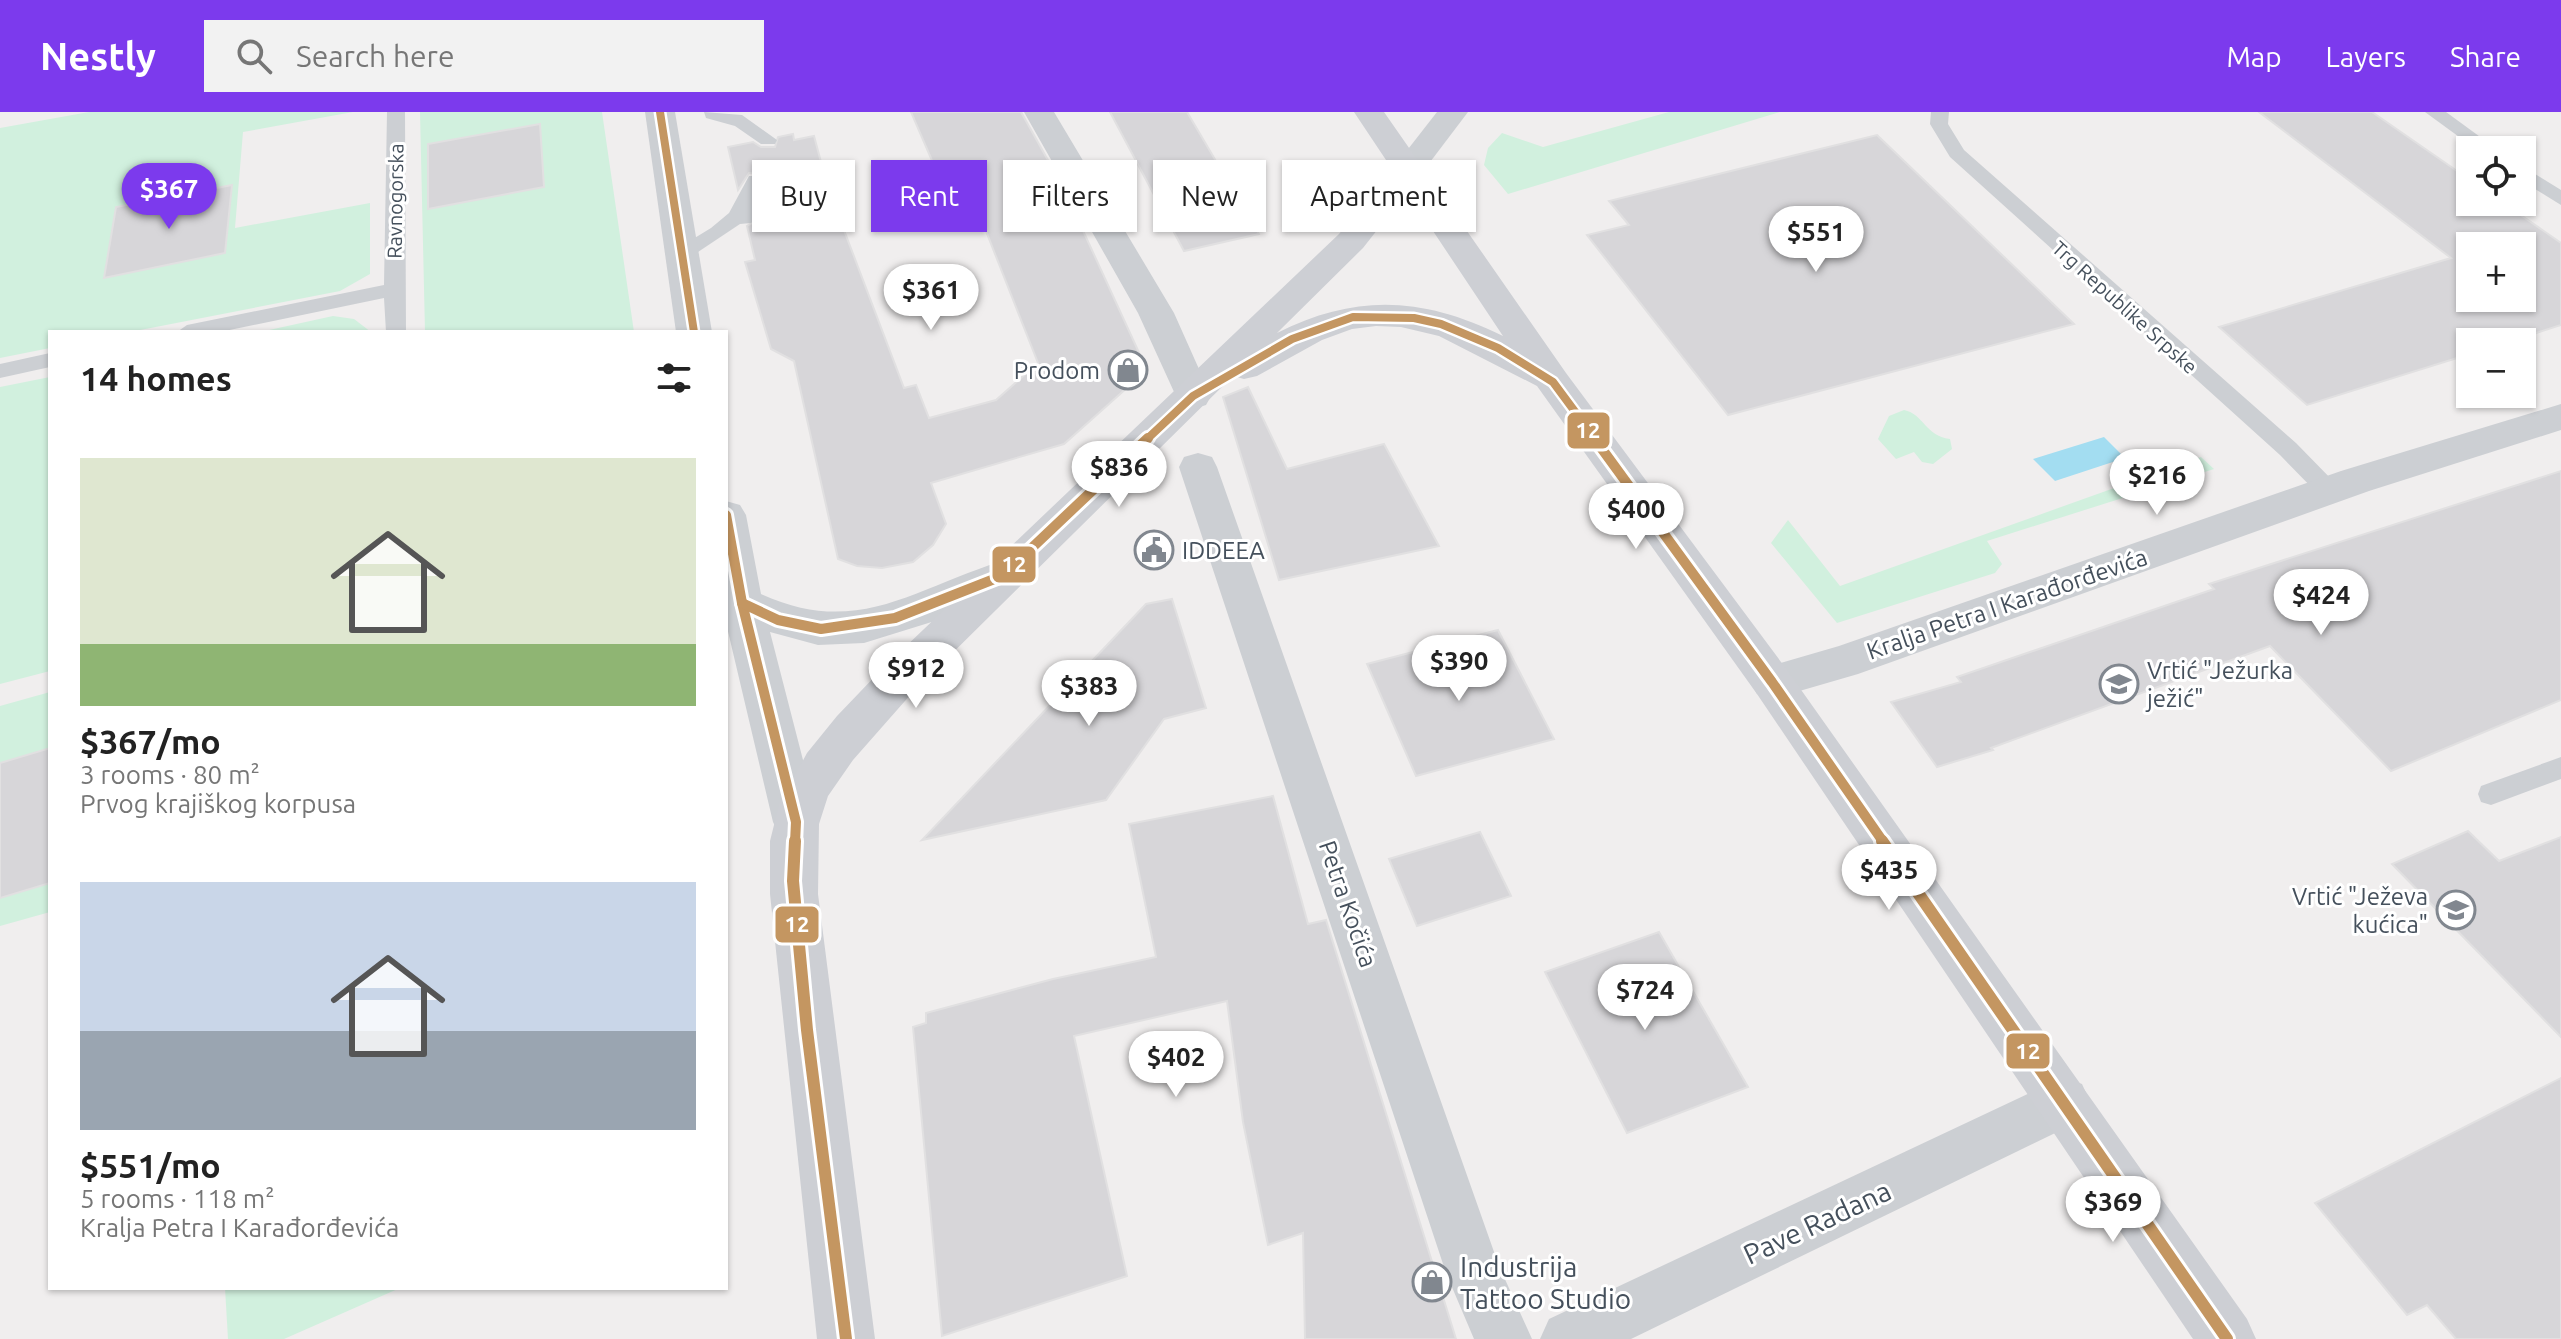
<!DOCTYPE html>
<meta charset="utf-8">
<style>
:root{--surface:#fff;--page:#f2f2f2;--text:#222;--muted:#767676;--accent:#7c3aed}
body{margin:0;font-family:Ubuntu,sans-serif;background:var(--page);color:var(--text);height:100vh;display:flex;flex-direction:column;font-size:30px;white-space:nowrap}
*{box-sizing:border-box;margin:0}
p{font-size:26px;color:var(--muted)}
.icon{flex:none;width:44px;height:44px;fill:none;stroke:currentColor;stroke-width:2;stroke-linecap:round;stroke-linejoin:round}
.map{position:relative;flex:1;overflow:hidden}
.panel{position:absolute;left:48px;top:218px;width:680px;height:960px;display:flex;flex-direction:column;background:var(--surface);border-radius:0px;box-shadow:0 2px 6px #0004}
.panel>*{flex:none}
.hud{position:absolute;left:752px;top:48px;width:760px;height:72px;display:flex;gap:16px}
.controls{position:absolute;left:2456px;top:24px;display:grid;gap:16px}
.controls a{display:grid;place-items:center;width:80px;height:80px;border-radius:0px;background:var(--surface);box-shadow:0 2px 6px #0004;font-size:40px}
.price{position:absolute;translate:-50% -68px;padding:0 18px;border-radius:28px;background:#fff;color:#222;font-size:26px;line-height:52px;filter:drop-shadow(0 2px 4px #0008)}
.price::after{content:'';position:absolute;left:50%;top:48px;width:24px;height:18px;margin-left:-12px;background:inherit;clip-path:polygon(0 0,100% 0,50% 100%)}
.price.active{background:var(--accent);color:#fff}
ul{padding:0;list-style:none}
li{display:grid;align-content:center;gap:16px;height:424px;padding:0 32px}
li span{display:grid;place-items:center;height:248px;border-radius:0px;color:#555}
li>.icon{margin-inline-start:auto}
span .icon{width:144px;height:144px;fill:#fffc;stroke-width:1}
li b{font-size:34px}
h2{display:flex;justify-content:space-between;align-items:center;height:96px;padding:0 32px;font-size:34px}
.pill{padding:0 28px;border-radius:0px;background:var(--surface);box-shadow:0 2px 6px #0004;font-size:28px;line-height:72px}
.pill.active{background:var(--accent);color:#fff}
header{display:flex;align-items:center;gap:48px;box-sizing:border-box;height:112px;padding:0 40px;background:var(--accent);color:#fff}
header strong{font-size:38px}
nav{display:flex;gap:44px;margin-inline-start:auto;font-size:28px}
.search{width:560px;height:72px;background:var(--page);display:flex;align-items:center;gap:20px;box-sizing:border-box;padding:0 28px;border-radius:0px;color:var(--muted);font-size:30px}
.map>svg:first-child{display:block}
.green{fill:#d1f0de;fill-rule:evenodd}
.water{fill:#a3ddf1}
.building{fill:#d7d6d9;stroke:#e1e0e1;stroke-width:2;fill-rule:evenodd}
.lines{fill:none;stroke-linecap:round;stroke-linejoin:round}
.service{fill:#cccfd3;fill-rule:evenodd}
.minor{fill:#cccfd3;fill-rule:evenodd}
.tertiary{fill:#cccfd3;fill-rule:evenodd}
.secondary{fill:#cdcfd4;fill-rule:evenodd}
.bus-1-far2-casing{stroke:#fff;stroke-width:13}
.bus-1-far1-casing{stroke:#fff;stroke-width:16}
.bus-1-casing{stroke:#fff;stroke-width:18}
.bus-1-far2{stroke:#c49661;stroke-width:8}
.bus-1-far1{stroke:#c49661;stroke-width:10}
.bus-1{stroke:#c49661;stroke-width:12}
.labels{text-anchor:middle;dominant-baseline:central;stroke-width:6;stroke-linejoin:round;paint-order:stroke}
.far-street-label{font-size:20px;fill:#45505c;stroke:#fff}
.poi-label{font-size:24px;fill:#45505c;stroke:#fff;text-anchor:end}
.street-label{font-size:24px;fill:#45505c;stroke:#fff}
.near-street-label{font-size:28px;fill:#45505c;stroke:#fff}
.near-poi-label{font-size:28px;fill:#45505c;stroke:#fff;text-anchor:start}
.line-badge{stroke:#fff;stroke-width:3}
.badge-label{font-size:22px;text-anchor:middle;font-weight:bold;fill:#fff}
</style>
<header>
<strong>Nestly</strong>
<div class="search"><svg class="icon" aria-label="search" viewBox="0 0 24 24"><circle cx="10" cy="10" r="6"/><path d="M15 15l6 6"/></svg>Search here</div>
<nav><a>Map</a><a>Layers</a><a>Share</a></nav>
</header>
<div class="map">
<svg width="2561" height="1227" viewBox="0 0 2561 1227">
<rect width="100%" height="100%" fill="#f0eeee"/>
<g class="green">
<path d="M89,0H353L243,20L235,116L370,91V162L340,179L130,220H50V236L0,246V16ZM232,73L225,141L104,165L116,95Z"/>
<path d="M420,0H602L634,220H425ZM540,12L544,75L428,97L429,32Z"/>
<path d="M1669,0H1780L1508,82L1484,53L1488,36L1502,21L1543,35Z"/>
<path d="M333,204L354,207L371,220H260Z"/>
<path d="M50,265V559L0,572V275Z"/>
<path d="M1904,298C1924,302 1925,324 1950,327L1952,337L1933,352L1922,350L1914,340L1896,347L1878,327L1889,304Z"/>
<path d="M2201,345L2214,357L1987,429L2002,452L1995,461L1837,511L1771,431L1788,408L1840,474Z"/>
<path d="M50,580V636L0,651V594Z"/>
<path d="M50,771V800L0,814V786Z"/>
<path d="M225,1176H400L284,1227H228Z"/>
</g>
<path class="water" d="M2104,325L2125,346L2055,369L2033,347Z"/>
<g class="building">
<path d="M911,0H1021L1063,75L1147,258L1064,332L931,371L946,412L933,433L913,450L882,456L857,454L838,447L794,249L771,237L745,150L755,148L747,114L774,98L789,63L776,55L765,62L749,61L738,78L728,35L753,30L761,35H775L778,25L793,22L794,28L814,24L828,76L904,276L916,273L929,306L996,288L1038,251L969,76L946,81Z"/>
<path d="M1110,0H1187L1259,122L1184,139Z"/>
<path d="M2259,0H2372L2470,68V90H2502L2561,131V213L2508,230H2470V242L2307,293L2219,215L2451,146ZM2470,134H2522V186H2470Z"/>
<path d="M540,12L544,75L428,97V32Z"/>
<path d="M1877,23L2074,212L1728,303L1587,123L1629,113L1609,89Z"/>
<path d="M232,73L225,141L104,166L116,95Z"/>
<path d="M1248,275L1287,357L1384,332L1439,434L1279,468L1223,285Z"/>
<path d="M2561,359V588L2391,659L2270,534L1991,636L1993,638L1937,655L1891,590L1961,570L1957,565L2214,477L2209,472Z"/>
<path d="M1172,487L1206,596L1164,607L1106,688L922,728L1146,492Z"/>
<path d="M1498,518L1554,627L1416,664L1367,552Z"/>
<path d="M50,636V771L0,786V651Z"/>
<path d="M1273,684L1308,812L1326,808L1456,1227H1305L1303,1121L1268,1133L1243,1010L1227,889L1074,924L1127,1164L942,1224L913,915L926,911V901L1053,867L1156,845L1129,712Z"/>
<path d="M2468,719L2499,749L2561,725V925L2392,752Z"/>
<path d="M1480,720L1511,784L1417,814L1389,747Z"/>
<path d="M1659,820L1748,975L1627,1021L1545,860Z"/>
<path d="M2561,966V1227H2456L2427,1193L2407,1203L2315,1091Z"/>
</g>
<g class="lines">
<g class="service">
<path d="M387,0H405L406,220H386L384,186L220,220H177L187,213L384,173Z"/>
<path d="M704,0L742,3L777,28L775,32H761L735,14L706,6Z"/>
<path d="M1931,0H1949L1948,12L1964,38L2296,331L2337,373L2340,379L2337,385H2321L2280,343L1950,45L1930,12Z"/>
<path d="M2425,0H2446L2498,38H2477Z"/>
<path d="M2522,54L2561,78V93L2522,69Z"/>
<path d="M777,58L786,64L772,96L751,111L740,112L689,146H675L672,142L675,138L711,116L729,101L749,64H763L766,68L762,76L770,60Z"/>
<path d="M50,241V255L0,266V252Z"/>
<path d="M2561,645V667L2491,693L2481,690L2478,682L2481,674Z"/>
</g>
<g class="minor">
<path d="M1024,0H1054L1174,201L1211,284L1206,293L1193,297L1180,293L1138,201Z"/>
<path d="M2561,292V318L2369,379L1858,562L1772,587L1757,582L1750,570L1757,558L1839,534L2341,359Z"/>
<path d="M1198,341L1212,345L1217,355L1499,1154L1532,1227H1474L1446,1161L1179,355L1184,345Z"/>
<path d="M2064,965L2082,972L2090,990L2082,1008L1631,1227H1540L1549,1207Z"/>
</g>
<g class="tertiary">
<path d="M645,0H675L712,220H676Z"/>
<path d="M1437,0H1468L1418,66L1407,69L1396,66L1391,59Z"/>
<path d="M726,389L740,393L746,403L761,482C857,526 913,477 1002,449L1016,453L1022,464L1016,475L951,504L864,531L818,533L770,520L819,710L812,724L796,730L780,724L773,710L726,511Z"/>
</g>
<path class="secondary" d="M1354,0H1384L1566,261L1787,558L2247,1207L2256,1227H2193L1757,582L1537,274L1439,224L1401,215L1376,214L1352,217L1322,228L1257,264L1244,267L1233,264L912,581L853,648L828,684L819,712L818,782L875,1227H817L770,782V729L779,693L807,641L837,604L882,557L1339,122L1392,57ZM1407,80L1503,224C1423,185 1357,181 1277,221L1363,136Z"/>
<defs>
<g id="bus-1-far2">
<path d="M660,0L694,220"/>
<path d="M1146,328L1193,284L1292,227L1353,205L1414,206L1441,212L1498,236L1553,270L1596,328"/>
</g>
<g id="bus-1-far1">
<path d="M1594,326L1772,570L1884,731"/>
<path d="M726,403L742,491L796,710L795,731"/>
<path d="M742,491L778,508L821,517L895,506L1002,464L1148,326"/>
</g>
<g id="bus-1">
<path d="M795,729L793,769L807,918L846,1227"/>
<path d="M1882,729L2227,1227"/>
</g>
</defs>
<use href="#bus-1-far2" class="bus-1-far2-casing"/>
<use href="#bus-1-far1" class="bus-1-far1-casing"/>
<use href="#bus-1" class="bus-1-casing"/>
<use href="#bus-1-far2" class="bus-1-far2"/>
<use href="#bus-1-far1" class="bus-1-far1"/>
<use href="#bus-1" class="bus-1"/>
</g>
<defs>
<symbol id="shop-ring" viewBox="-11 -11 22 22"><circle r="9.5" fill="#fff" stroke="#81878f" stroke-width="1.5"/><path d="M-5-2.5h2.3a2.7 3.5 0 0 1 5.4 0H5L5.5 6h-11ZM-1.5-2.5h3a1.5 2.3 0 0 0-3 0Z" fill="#81878f"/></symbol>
<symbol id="civic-ring" viewBox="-11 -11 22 22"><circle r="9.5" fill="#fff" stroke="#81878f" stroke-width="1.5"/><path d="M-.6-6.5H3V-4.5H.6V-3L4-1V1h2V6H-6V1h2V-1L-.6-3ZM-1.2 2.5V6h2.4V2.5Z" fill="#81878f"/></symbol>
<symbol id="school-ring" viewBox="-11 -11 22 22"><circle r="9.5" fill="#fff" stroke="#81878f" stroke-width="1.5"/><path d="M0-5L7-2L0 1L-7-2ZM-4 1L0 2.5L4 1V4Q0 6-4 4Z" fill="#81878f"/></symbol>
</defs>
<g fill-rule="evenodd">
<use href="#shop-ring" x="1106" y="236" width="44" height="44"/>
<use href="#civic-ring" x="1132" y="416" width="44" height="44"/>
<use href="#school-ring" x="2097" y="550" width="44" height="44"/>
<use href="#school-ring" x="2434" y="776" width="44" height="44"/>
<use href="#shop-ring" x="1410" y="1148" width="44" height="44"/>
</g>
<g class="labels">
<g class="far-street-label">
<text transform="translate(395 89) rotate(-89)">Ravnogorska</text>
<text transform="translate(2125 195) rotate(42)">Trg Republike Srpske</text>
</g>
<g class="poi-label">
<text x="1100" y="258">Prodom</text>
<text x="1182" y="438" text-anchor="start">IDDEEA</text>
<text x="2147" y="558" text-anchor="start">Vrtić "Ježurka<tspan x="2147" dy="28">ježić"</tspan></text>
<text x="2428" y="784">Vrtić "Ježeva<tspan x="2428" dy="28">kućica"</tspan></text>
</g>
<g class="street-label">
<text transform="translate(2007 492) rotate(-19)">Kralja Petra I Karađorđevića</text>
<text transform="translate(1348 792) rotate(71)">Petra Kočića</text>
</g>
<g class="near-street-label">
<text transform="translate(1817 1110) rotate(-25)">Pave Radana</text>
</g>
<g class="near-poi-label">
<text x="1460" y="1154">Industrija<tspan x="1460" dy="32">Tattoo Studio</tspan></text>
</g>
</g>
<g class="line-badge">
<rect x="1566" y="299" width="45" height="39" rx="8" fill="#c49661"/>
<rect x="991" y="433" width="46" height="39" rx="8" fill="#c49661"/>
<rect x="774" y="793" width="46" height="39" rx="8" fill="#c49661"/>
<rect x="2005" y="920" width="46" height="38" rx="8" fill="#c49661"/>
</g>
<g class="badge-label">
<text x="1588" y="326">12</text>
<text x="1014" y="460">12</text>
<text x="797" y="820">12</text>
<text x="2028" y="947">12</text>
</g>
</svg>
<div class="controls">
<a><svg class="icon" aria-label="locate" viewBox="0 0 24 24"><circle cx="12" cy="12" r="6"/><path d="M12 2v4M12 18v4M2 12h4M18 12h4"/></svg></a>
<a>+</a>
<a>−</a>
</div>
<b class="price active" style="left:169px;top:119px">$367</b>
<b class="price" style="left:1816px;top:162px">$551</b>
<b class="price" style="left:931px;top:220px">$361</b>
<b class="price" style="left:1119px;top:397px">$836</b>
<b class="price" style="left:2157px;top:405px">$216</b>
<b class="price" style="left:1636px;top:439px">$400</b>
<b class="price" style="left:2321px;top:525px">$424</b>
<b class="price" style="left:1459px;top:591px">$390</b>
<b class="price" style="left:916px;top:598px">$912</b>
<b class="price" style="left:1089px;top:616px">$383</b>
<b class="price" style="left:1889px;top:800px">$435</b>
<b class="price" style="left:1645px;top:920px">$724</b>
<b class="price" style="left:1176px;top:987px">$402</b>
<b class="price" style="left:2113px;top:1132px">$369</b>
<div class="hud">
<a class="pill">Buy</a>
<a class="pill active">Rent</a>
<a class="pill">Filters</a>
<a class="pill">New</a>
<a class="pill">Apartment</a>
</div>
<section class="panel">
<h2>14 homes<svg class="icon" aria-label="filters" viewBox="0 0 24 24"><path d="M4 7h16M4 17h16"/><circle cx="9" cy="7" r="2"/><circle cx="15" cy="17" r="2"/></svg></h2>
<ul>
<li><span style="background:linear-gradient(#dfe7d0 75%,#8fb573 0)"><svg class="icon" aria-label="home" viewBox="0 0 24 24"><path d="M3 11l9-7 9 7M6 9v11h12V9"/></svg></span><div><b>$367/mo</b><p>3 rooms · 80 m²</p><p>Prvog krajiškog korpusa</p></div></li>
<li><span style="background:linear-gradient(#c9d6e8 60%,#9aa5b1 0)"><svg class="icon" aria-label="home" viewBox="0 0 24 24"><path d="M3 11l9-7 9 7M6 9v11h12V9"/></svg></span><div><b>$551/mo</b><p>5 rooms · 118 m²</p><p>Kralja Petra I Karađorđevića</p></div></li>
</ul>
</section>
</div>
